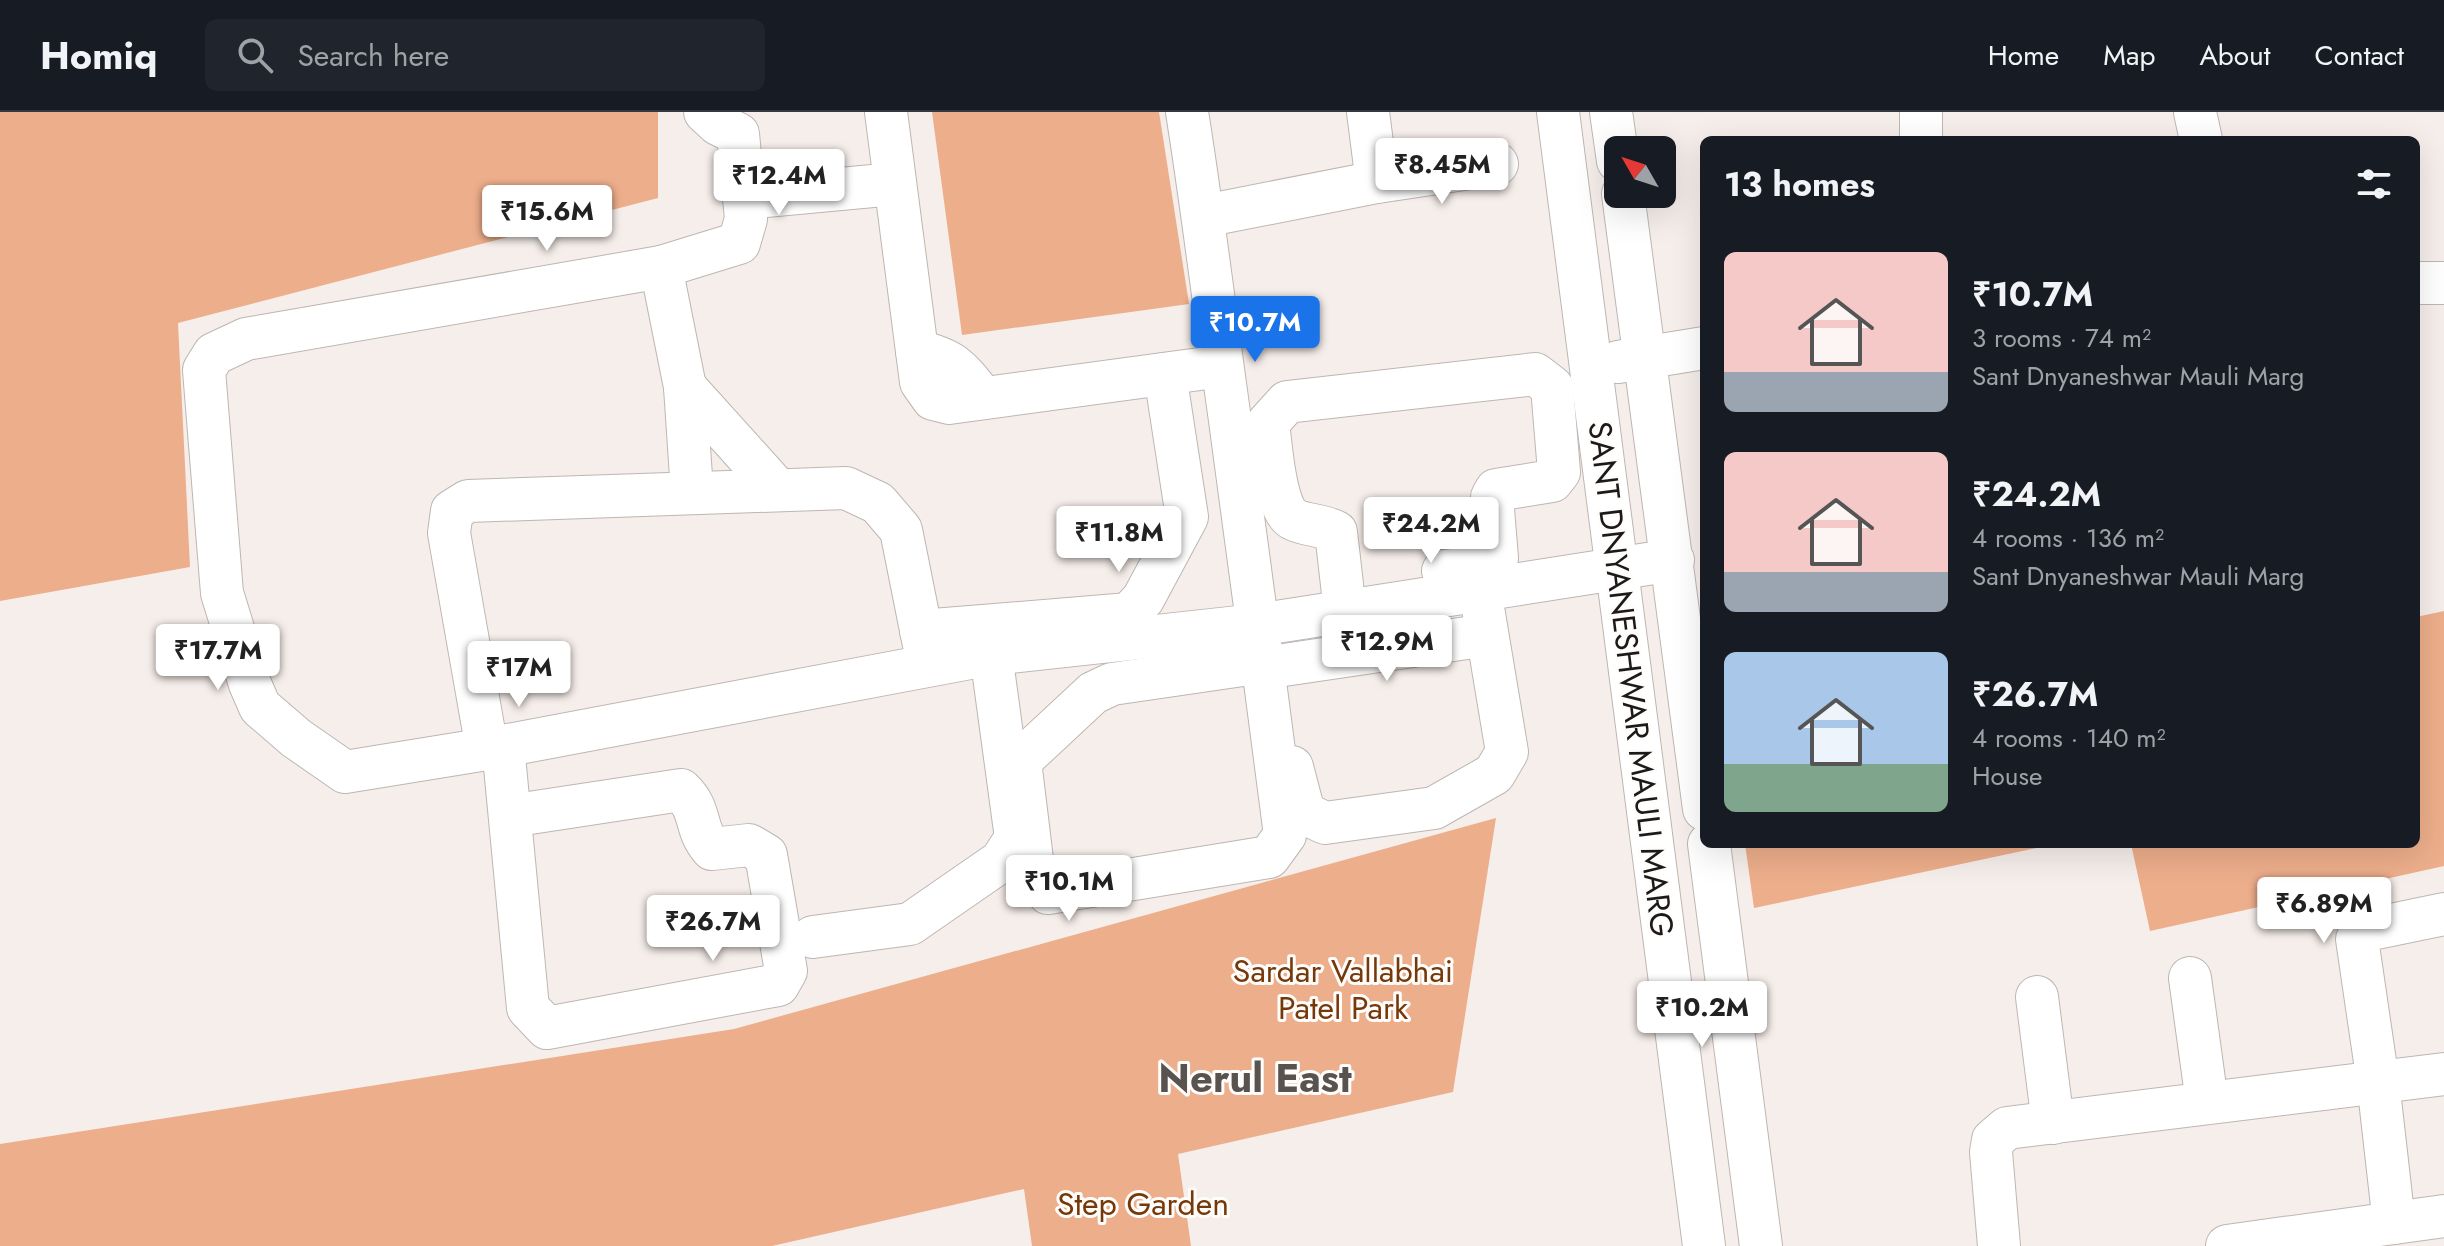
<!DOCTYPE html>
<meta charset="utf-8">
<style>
:root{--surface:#171b24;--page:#20242c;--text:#f1f3f6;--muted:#9ea1a6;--line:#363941;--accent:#1a73e8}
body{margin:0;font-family:Jost,sans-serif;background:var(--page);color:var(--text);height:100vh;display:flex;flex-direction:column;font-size:30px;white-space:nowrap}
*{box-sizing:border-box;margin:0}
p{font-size:26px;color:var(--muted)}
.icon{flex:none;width:44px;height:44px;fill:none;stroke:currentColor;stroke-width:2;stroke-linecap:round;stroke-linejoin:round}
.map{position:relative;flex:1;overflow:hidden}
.details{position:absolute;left:1700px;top:24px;width:720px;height:712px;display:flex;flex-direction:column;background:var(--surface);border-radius:12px;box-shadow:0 8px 32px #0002}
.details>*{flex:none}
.needle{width:52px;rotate:309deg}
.tools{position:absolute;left:1604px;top:24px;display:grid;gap:16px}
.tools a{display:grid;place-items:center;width:72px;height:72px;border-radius:12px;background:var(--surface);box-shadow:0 8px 32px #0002;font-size:40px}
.price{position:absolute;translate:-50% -68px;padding:0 18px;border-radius:8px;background:#fff;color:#222;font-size:26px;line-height:52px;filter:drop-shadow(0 2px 4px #0008)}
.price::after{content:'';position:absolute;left:50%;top:48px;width:24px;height:18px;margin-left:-12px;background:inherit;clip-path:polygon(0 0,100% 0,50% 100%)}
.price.current{background:var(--accent);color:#fff}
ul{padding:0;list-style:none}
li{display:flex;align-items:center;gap:24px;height:200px;padding:0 24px}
li span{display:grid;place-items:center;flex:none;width:224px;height:160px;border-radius:12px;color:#555}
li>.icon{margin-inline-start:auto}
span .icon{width:96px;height:96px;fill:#fffc;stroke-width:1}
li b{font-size:34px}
h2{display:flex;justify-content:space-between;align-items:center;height:96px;padding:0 24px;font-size:34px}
header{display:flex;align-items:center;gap:48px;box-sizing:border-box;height:112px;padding:0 40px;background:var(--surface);border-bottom:2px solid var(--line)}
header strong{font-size:38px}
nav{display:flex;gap:44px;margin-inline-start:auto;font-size:28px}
.search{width:560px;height:72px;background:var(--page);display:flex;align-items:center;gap:20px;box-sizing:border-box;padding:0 28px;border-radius:12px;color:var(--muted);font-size:30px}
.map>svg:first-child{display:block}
.green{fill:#edae8b}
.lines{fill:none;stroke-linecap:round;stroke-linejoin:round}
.minor-casing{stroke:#bdb6b2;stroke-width:44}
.minor{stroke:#fff;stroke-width:42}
.labels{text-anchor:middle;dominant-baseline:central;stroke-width:6;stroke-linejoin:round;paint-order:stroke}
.street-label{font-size:32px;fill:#1c1918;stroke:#fefdfc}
.park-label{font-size:32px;fill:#763809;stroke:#fefdfc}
.district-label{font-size:40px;font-weight:bold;fill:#59534f;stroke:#fefdfc}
</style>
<header>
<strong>Homiq</strong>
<div class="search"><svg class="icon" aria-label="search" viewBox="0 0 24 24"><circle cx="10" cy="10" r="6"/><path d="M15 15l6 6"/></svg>Search here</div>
<nav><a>Home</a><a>Map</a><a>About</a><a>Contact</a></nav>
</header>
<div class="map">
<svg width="2444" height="1134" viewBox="0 0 2444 1134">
<rect width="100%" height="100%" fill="#f6eeea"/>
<g class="green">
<path d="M0,0H658V86L178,211L190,455L0,489Z"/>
<path d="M932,0H1159L1189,192L962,223Z"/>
<path d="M2444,499V754L2150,819L2131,732H2416V505Z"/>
<path d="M1496,706L1453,980L1178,1042L1191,1134H1032L1024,1077L772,1134H0V1032L734,917Z"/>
<path d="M1745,732H2055L1754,796Z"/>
</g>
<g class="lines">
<defs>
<g id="minor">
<path d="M886,0L921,270L933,287L949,291L1222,254"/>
<path d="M1187,0C1203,100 1215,201 1229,301C1248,442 1267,582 1285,723L1269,745L1048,781L1034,764L1020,649L1093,581L1112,572L1263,550"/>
<path d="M1368,0L1377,70"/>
<path d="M1558,0L1704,1134"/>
<path d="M1611,0L1618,49"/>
<path d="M1921,0V28"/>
<path d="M2195,0L2201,28"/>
<path d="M1623,82L1704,697"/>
<path d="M744,86L894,72"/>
<path d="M1204,104L1377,70L1497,52"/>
<path d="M661,155L739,131L746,107L738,22L718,12L705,0"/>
<path d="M2416,171H2444"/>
<path d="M917,239C955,248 960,257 983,286"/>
<path d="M1618,250L1704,236"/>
<path d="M685,275L777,377"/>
<path d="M1345,499L1336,420C1321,412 1306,414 1293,407C1275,398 1271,332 1268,311L1287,290L1535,262L1552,275L1559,360L1552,369L1496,378L1492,385L1497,446L1492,453L1443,459"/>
<path d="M921,519L1129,502L1143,487L1187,405L1165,262"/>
<path d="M928,553L901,418L878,391L846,376L468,389L452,399L449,421L487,637L991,542L1257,513L1673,448"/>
<path d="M1277,554L1487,523"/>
<path d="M503,634L528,896L547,916L778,873L786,859L766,743L749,733L712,737C693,715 703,699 681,678L510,704"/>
<path d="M487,637L345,660L296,626L260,595L250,572L222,481L204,258L214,242L246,227L661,155L685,275L692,380"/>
<path d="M1292,655L1304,701L1325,711L1434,696L1494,662L1507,640L1480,478"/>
<path d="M1709,732L1761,1134"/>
<path d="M813,825L910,812L1001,749L1016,726L991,542"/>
<path d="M2190,866L2207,990"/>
<path d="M2037,885L2053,1011"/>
<path d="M2394,1111L2378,970L2357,827L2362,819L2444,802"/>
<path d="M1999,1134L1991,1040L1993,1028L2007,1016L2444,962"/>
<path d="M2227,1134L2444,1104"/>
</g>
</defs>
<use href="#minor" class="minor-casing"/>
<use href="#minor" class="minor"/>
</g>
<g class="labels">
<g class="street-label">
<text transform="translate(1631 567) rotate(83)">SANT DNYANESHWAR MAULI MARG</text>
</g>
<g class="park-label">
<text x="1343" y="859">Sardar Vallabhai<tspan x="1343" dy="37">Patel Park</tspan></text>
<text x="1143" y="1092">Step Garden</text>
</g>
<g class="district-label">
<text x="1255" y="966">Nerul East</text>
</g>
</g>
</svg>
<div class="tools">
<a><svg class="needle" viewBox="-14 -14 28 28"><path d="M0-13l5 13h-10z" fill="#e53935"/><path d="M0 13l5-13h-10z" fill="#9ea1a6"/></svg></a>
</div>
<b class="price" style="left:1442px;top:94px">₹8.45M</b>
<b class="price" style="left:779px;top:105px">₹12.4M</b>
<b class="price" style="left:547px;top:141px">₹15.6M</b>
<b class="price current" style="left:1255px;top:252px">₹10.7M</b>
<b class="price" style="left:1431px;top:453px">₹24.2M</b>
<b class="price" style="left:1119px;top:462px">₹11.8M</b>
<b class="price" style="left:1387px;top:571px">₹12.9M</b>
<b class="price" style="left:218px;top:580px">₹17.7M</b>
<b class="price" style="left:519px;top:597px">₹17M</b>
<b class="price" style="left:1069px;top:811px">₹10.1M</b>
<b class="price" style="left:2324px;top:833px">₹6.89M</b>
<b class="price" style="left:713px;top:851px">₹26.7M</b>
<b class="price" style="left:1702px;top:937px">₹10.2M</b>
<section class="details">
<h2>13 homes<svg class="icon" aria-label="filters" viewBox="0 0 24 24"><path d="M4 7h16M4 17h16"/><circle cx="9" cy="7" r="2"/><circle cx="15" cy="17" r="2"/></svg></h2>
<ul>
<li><span style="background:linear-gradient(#f6c9c9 75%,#9aa5b1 0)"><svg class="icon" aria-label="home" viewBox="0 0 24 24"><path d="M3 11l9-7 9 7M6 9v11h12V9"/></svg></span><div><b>₹10.7M</b><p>3 rooms · 74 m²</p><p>Sant Dnyaneshwar Mauli Marg</p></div></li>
<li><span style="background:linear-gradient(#f6c9c9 75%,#9aa5b1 0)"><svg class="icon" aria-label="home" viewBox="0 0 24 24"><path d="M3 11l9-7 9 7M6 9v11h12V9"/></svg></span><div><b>₹24.2M</b><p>4 rooms · 136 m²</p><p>Sant Dnyaneshwar Mauli Marg</p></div></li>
<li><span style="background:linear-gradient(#a9c7e8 70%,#7fa58c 0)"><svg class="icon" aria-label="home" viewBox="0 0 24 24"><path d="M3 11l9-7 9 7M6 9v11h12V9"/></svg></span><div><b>₹26.7M</b><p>4 rooms · 140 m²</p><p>House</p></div></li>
</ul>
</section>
</div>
